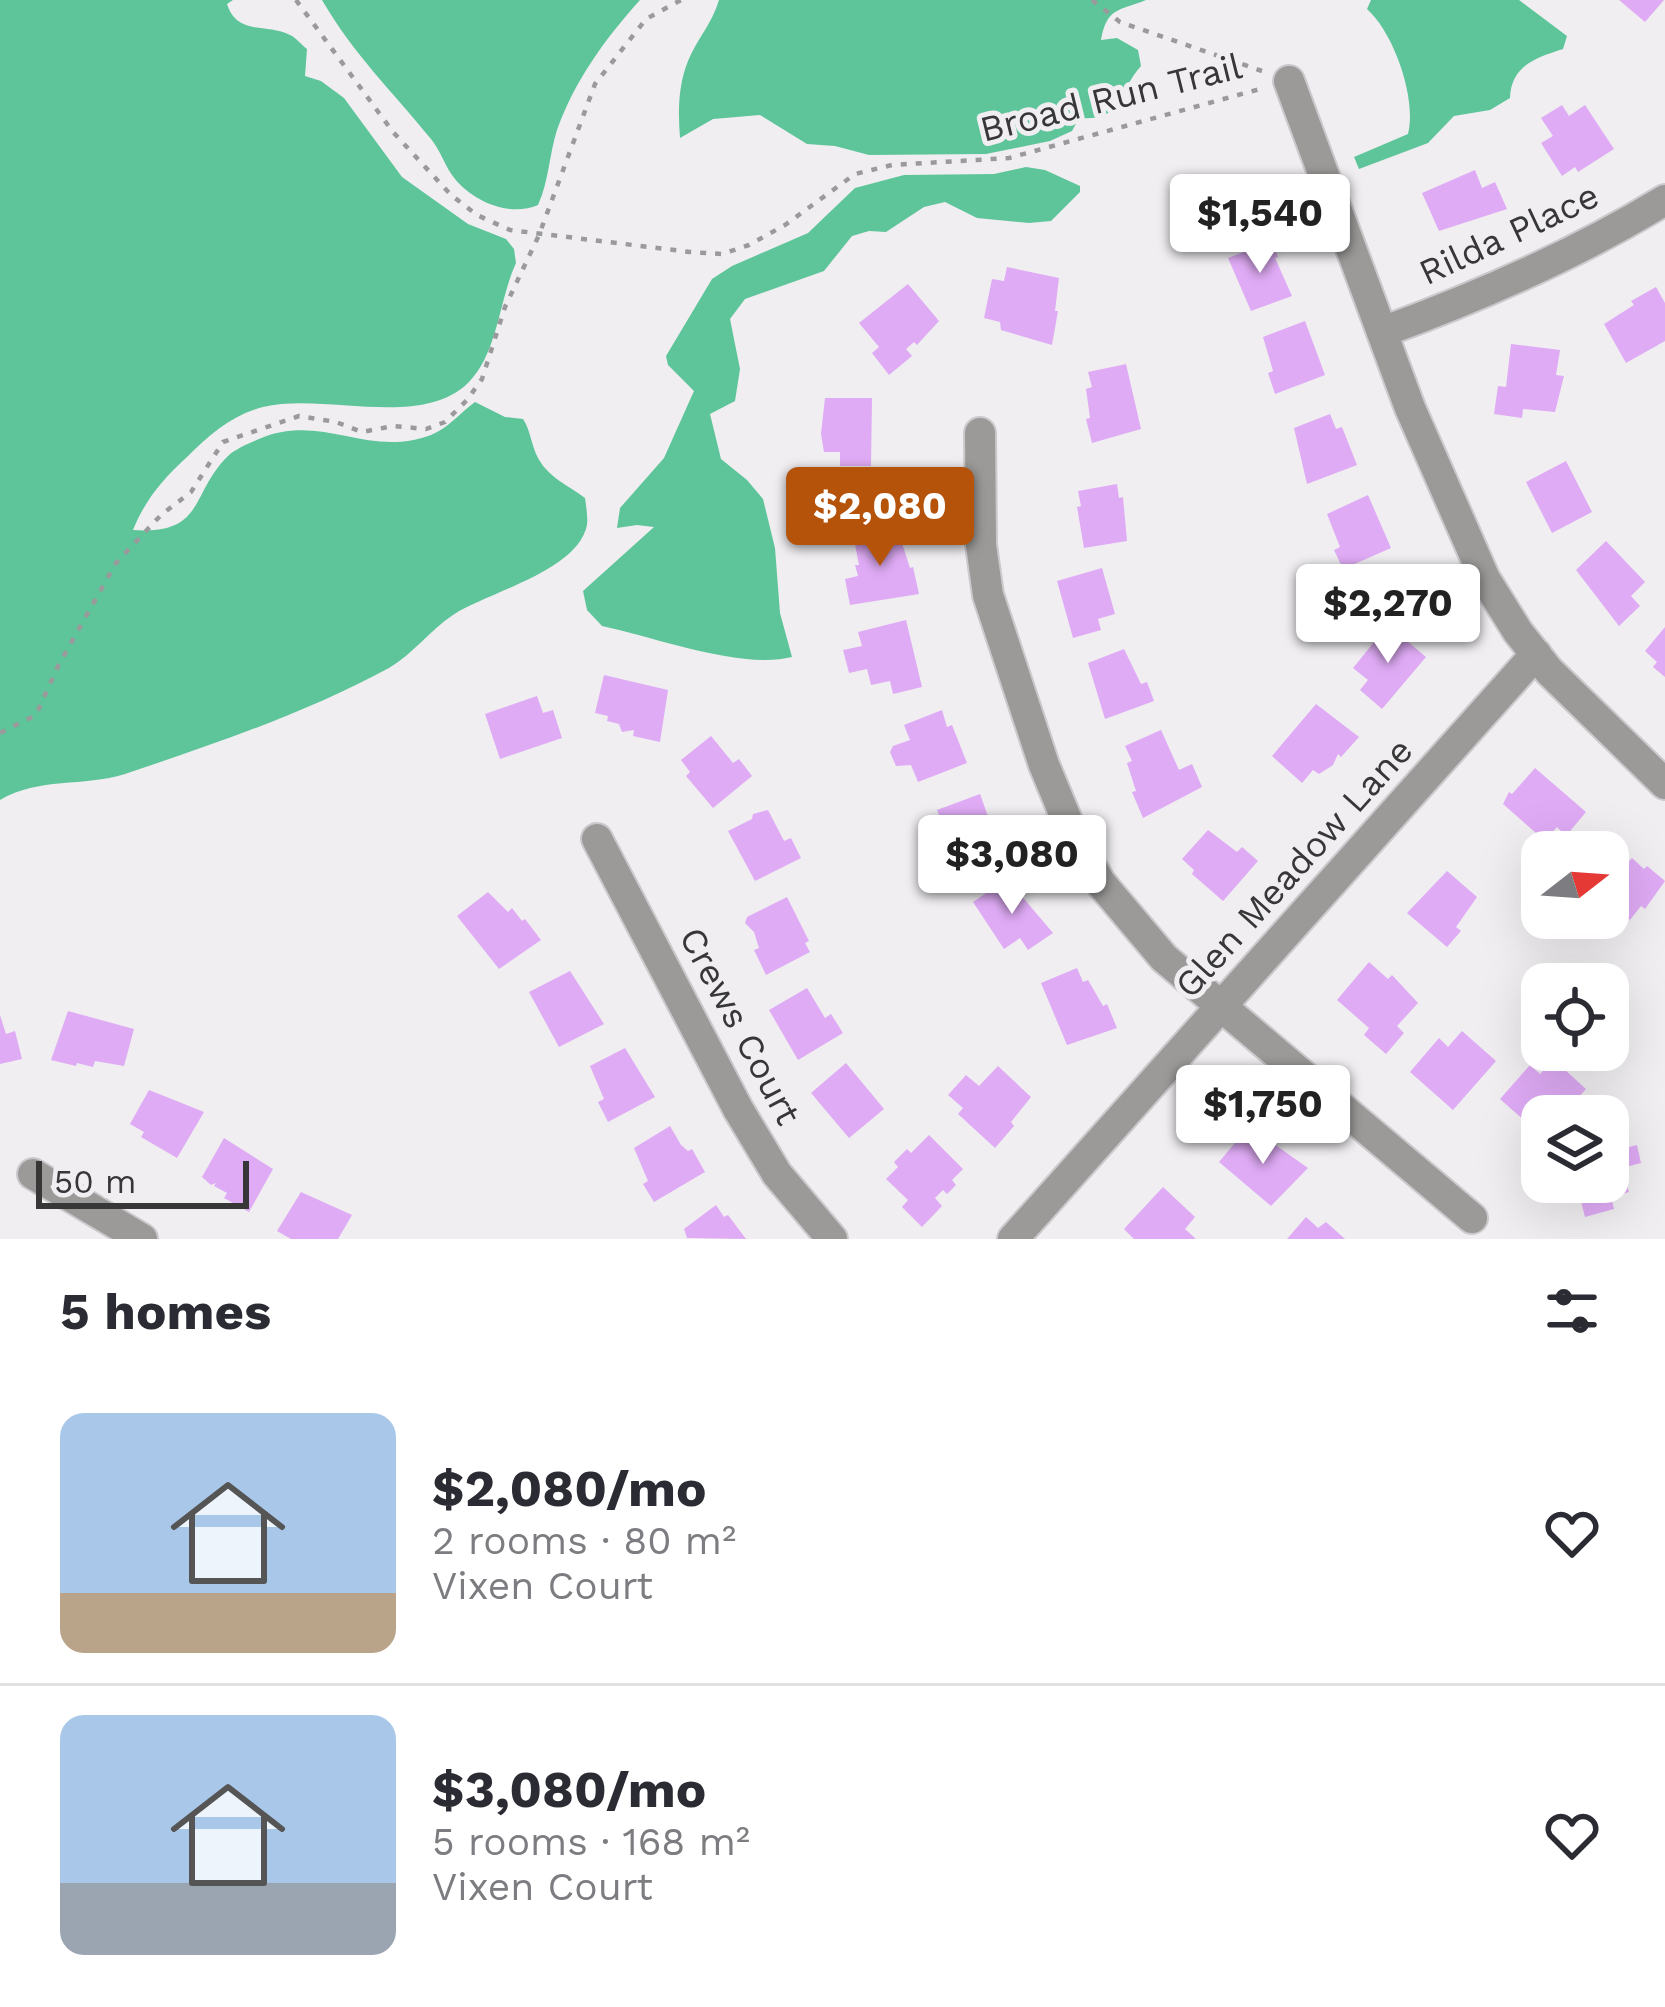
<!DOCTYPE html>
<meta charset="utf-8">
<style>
:root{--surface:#fff;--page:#f2f2f3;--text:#2b2b33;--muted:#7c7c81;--line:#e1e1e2;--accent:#b45309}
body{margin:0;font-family:"Work Sans",sans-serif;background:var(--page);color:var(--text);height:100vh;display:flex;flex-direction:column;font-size:45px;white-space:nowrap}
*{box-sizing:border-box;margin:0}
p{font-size:39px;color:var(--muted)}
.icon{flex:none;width:66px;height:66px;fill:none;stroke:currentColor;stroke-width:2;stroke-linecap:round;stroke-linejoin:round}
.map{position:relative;height:1239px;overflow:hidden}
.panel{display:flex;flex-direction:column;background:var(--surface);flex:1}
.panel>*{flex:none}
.needle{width:78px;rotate:73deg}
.fabs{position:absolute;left:1521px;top:831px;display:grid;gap:24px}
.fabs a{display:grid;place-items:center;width:108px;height:108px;border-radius:24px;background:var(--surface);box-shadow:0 12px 48px #0002;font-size:60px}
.scale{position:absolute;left:36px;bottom:30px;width:213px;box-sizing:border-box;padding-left:12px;border:6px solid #383738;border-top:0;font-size:33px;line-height:42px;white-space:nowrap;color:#383738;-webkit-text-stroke:9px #f0eef1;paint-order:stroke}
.price{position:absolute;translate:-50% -102px;padding:0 27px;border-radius:12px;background:#fff;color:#222;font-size:39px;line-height:78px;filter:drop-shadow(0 3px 6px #0008)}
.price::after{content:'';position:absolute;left:50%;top:72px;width:36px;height:27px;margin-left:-18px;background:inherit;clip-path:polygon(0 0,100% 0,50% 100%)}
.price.active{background:var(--accent);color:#fff}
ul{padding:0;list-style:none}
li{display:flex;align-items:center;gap:36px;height:300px;padding:0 60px}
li+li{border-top:3px solid var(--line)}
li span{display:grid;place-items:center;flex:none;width:336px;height:240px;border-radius:24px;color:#555}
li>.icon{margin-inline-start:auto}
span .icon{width:144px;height:144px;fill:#fffc;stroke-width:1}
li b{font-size:51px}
h2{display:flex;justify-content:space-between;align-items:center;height:144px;padding:0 60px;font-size:51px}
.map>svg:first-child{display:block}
.forest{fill:#5ec59b}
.building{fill:#dfabf5}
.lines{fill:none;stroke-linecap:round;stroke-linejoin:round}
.minor-casing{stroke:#cbc9cc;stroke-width:34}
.path{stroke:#9a999b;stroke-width:4.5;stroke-dasharray:6 9;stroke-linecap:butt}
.minor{stroke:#9b9a99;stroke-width:30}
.labels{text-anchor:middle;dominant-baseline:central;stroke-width:10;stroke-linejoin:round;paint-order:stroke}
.street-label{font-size:36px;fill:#383738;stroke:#f0eef1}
</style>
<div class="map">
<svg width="1665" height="1239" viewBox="0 0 1665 1239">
<rect width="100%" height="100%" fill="#f0eef1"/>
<g class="forest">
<path d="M0,0H233L227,4C237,36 267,23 290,35C297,38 301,45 307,49L305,76L321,81L344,98L402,177L468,224L506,239L514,249L516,263C499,300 498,352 469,382C421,430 325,392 263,407C232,415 209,435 187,457C163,479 145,500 133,530C205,535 190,494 227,457C235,449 248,444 259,439C322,412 367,459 431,435C448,428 460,413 475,402L505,417L523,419C531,431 531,445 538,458C549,478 568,485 585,498C586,506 588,517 587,525C578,571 488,592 453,615C430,630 413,654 389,668C306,713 214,744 125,774C83,787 39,777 0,800Z"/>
<path d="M322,0H640C605,39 575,80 557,130C549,155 549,181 538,205C510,217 474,202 455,179C445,167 441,151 431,139C392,91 354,55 322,0Z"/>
<path d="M719,0H1146C1119,11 1107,7 1101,40L1117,38L1138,50L1141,66C1117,93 1124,121 1079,118L1072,131L1050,141L986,154L869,155L835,146L807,144L760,115L713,119L680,138C678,112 678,86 688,61C697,39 712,24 719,0Z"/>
<path d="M1371,0H1519L1567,36L1563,49C1535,58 1511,66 1510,98L1490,110L1454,116L1428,143L1359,169L1354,157L1408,134C1417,99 1394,33 1367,9Z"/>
<path d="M1026,167L1045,170L1080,186V192L1051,221L1029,223L977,218L945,202L924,207L886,232L869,231L852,236L824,271L745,299L730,319L740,369L735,401L710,414L721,459L747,480L763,499L775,548L780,613L792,657C742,670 654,637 602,626L587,610L583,591L654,527L637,525L617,528L620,508L664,458L694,391L668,365L666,356L712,279L732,266L808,233L855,188L904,175L994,174Z"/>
</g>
<g class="building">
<path d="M1619,0H1664L1645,22Z"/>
<path d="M1562,105L1569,116L1585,105L1614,149L1578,172L1575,167L1562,176L1541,143L1553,136L1541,118Z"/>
<path d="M1475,170L1482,188L1495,182L1507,209L1439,231L1422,193Z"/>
<path d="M1272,241L1278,257L1275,258L1292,296L1251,311L1228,258Z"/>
<path d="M1007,267L1059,278L1055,311H1058L1052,345L1001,330L1000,322L984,318L992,279L1004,281Z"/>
<path d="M908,284L939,321L917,345L914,342L906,349L912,356L889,375L872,353L879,347L859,323Z"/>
<path d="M1656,287L1665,303V341L1626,363L1604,324L1634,305L1631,301Z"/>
<path d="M1305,321L1325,375L1275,394L1268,373L1273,371L1263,337Z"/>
<path d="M1511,344L1560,350L1556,375L1564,376L1555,412L1523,409L1522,418L1494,414L1498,386L1506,387Z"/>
<path d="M1126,364L1141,429L1092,443L1086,419L1090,418L1086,389L1092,387L1088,372Z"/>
<path d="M825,398H872L871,466H840V452H824L821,434Z"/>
<path d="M1330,414L1336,429L1342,427L1357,465L1307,484L1294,428Z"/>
<path d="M1566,461L1592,512L1552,533L1526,482Z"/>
<path d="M1117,484L1119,498L1123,497L1127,541L1084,548L1077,507L1081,506L1078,491Z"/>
<path d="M1368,495L1391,548L1343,569L1334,550L1340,547L1327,514Z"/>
<path d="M891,526L895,542L902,543L910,568L913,567L919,594L850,605L845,579L858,576L855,565H859L853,534Z"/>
<path d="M1606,541L1645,582L1631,596L1640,606L1619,626L1576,570Z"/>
<path d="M1102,568L1115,614L1098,619L1101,630L1073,638L1057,581Z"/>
<path d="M906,620L922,687L893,694L890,681L871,685L867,669L849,673L843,650L862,646L858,632Z"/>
<path d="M1388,625L1426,657L1382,709L1360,690L1368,680L1353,668Z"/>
<path d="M1665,627V677L1653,667L1657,662L1645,651Z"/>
<path d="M1124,649L1141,684L1147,682L1154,701L1105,719L1088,663Z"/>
<path d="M604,675L668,690L660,742L633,736L634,730L622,732L619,724L607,721L608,716L595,713Z"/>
<path d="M537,696L543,713L553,710L562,738L500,759L485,714Z"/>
<path d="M1316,704L1359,737L1341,757L1338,754L1333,765L1319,774L1313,770L1302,783L1272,756Z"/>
<path d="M942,710L947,727L952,725L967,763L918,782L911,765L896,766L890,752L893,746L910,740L904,725Z"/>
<path d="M1161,730L1179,770L1192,764L1202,787L1143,818L1132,792L1136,791L1127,763L1132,761L1125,746Z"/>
<path d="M711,736L733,763L739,759L752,776L713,808L686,776L690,772L681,760Z"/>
<path d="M1535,768L1586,812L1566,836L1557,827L1545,841L1503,804L1509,792L1512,794Z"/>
<path d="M980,794L1000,850L951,868L944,848L928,854L920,831L942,823L937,810Z"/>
<path d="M768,810L784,841L791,838L801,858L755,881L728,831L752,819L753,814Z"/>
<path d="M1208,830L1237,852L1242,847L1258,861L1223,901L1192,874L1194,870L1182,859Z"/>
<path d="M1603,845L1627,863L1632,858L1644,869L1647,866L1665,881L1645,909L1641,906L1630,920L1608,901V852H1598Z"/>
<path d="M1447,871L1477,897L1456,927L1461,931L1447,947L1407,913Z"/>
<path d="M1007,879L1053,933L1028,950L1020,938L1004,949L973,902Z"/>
<path d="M488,892L508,912L512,908L522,921L525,919L541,940L499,969L457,916Z"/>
<path d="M787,897L809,941L805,943L810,952L766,975L754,950L759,948L754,932L745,923L747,917Z"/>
<path d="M1369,962L1388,979L1392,975L1418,1003L1397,1026L1404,1033L1386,1054L1364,1035L1369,1028L1337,1000Z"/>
<path d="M1077,968L1083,982L1088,980L1103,1006L1107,1004L1117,1028L1067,1045L1041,983Z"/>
<path d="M570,971L604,1024L559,1047L529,992Z"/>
<path d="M807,988L825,1018L831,1014L843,1033L798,1060L769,1010Z"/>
<path d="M68,1011L134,1029L124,1066L95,1061L93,1067L77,1063L76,1066L51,1060Z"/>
<path d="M0,1015L6,1034L15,1031L22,1059L0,1064Z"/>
<path d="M1462,1031L1496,1061L1453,1110L1410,1072L1439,1038L1448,1047Z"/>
<path d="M625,1048L655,1097L608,1122L598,1102L604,1099L590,1066Z"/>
<path d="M1553,1059L1586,1089L1562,1116H1542V1136L1500,1099L1530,1065L1540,1074Z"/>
<path d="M846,1063L884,1109L849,1138L811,1093Z"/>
<path d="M998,1066L1031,1097L1011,1122L1014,1126L995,1148L958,1114L963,1108L948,1095L966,1075L979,1086Z"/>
<path d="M149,1090L204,1112L177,1158L141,1137L144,1132L130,1124Z"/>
<path d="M670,1126L681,1145L688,1151L692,1149L705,1172L654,1202L643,1184L648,1181L634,1148Z"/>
<path d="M1244,1132L1257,1143L1264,1137L1308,1168L1271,1206L1219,1162Z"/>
<path d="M929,1135L963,1169L952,1180L956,1185L947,1194L943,1190L935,1198L942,1206L922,1227L902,1207L908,1200L886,1179L898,1167L894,1162L907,1149L911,1153Z"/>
<path d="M224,1138L273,1169L249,1212L224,1198L227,1193L214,1186L216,1183L211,1185L202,1177Z"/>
<path d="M1614,1139L1617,1150L1637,1145L1641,1163L1622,1168L1629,1192L1611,1197L1614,1209L1585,1217L1576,1182H1608V1140Z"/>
<path d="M1163,1187L1195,1217L1185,1229L1196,1239H1134L1124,1229Z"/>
<path d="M301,1192L352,1215L338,1239H291L277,1231Z"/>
<path d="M716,1205L724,1217L728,1215L746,1239L687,1238L684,1229Z"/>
<path d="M1306,1217L1318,1228L1326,1222L1345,1239H1287Z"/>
</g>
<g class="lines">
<defs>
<g id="minor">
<path d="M1289,81L1410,408L1485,579L1518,632L1549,671L1665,784"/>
<path d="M1382,332C1481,296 1575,255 1665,200"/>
<path d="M980,433L981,545L988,595L1044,765L1073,835L1100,882L1164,958L1472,1218"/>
<path d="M597,839L738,1109L777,1174L832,1239"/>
<path d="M33,1174L142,1239"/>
<path d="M1013,1239L1536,654"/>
</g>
</defs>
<use href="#minor" class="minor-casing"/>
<g class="path">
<path d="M296,0L393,132L451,195L477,215L510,230L690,252L722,254L749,245L785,225L855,174L892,165L1009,158L1260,89"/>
<path d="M1092,0L1120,22L1262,71"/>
<path d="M0,733L36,715L58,666L116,563L161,515L191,492L223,442L299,416L336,422L362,432L393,426L426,429L445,422L467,400L482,379L505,307L539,235L595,84L646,19L681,0"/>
</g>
<use href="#minor" class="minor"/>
</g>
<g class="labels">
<g class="street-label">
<text transform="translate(1111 98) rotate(-14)">Broad Run Trail</text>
<text transform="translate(1509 234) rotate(-25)">Rilda Place</text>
<text transform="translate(1294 868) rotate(-48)">Glen Meadow Lane</text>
<text transform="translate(740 1026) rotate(62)">Crews Court</text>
</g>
</g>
</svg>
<div class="fabs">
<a><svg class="needle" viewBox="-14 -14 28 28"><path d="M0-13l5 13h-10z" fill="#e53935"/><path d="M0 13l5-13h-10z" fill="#7c7c81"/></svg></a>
<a><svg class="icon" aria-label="locate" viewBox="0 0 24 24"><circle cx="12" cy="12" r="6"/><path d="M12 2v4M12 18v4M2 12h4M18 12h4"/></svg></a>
<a><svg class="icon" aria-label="layers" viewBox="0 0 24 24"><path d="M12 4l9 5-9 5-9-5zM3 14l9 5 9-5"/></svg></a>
</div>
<div class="scale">50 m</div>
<b class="price" style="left:1260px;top:276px">$1,540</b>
<b class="price active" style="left:880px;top:569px">$2,080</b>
<b class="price" style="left:1388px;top:666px">$2,270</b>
<b class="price" style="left:1012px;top:917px">$3,080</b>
<b class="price" style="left:1263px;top:1167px">$1,750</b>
</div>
<section class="panel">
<h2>5 homes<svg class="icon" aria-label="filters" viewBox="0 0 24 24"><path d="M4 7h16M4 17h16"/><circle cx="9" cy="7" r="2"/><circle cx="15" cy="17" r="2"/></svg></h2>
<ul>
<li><span style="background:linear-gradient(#a9c7e8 75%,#b9a48a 0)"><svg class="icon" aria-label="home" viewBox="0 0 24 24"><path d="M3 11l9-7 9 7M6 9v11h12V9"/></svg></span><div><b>$2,080/mo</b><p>2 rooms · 80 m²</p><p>Vixen Court</p></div><svg class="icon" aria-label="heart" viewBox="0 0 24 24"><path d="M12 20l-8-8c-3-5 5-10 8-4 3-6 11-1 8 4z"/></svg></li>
<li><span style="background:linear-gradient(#a9c7e8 70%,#9aa5b1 0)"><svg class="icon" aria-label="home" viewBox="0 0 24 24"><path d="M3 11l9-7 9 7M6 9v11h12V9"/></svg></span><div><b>$3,080/mo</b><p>5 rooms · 168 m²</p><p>Vixen Court</p></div><svg class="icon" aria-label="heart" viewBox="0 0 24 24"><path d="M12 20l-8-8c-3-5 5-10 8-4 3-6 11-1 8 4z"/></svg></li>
</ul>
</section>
